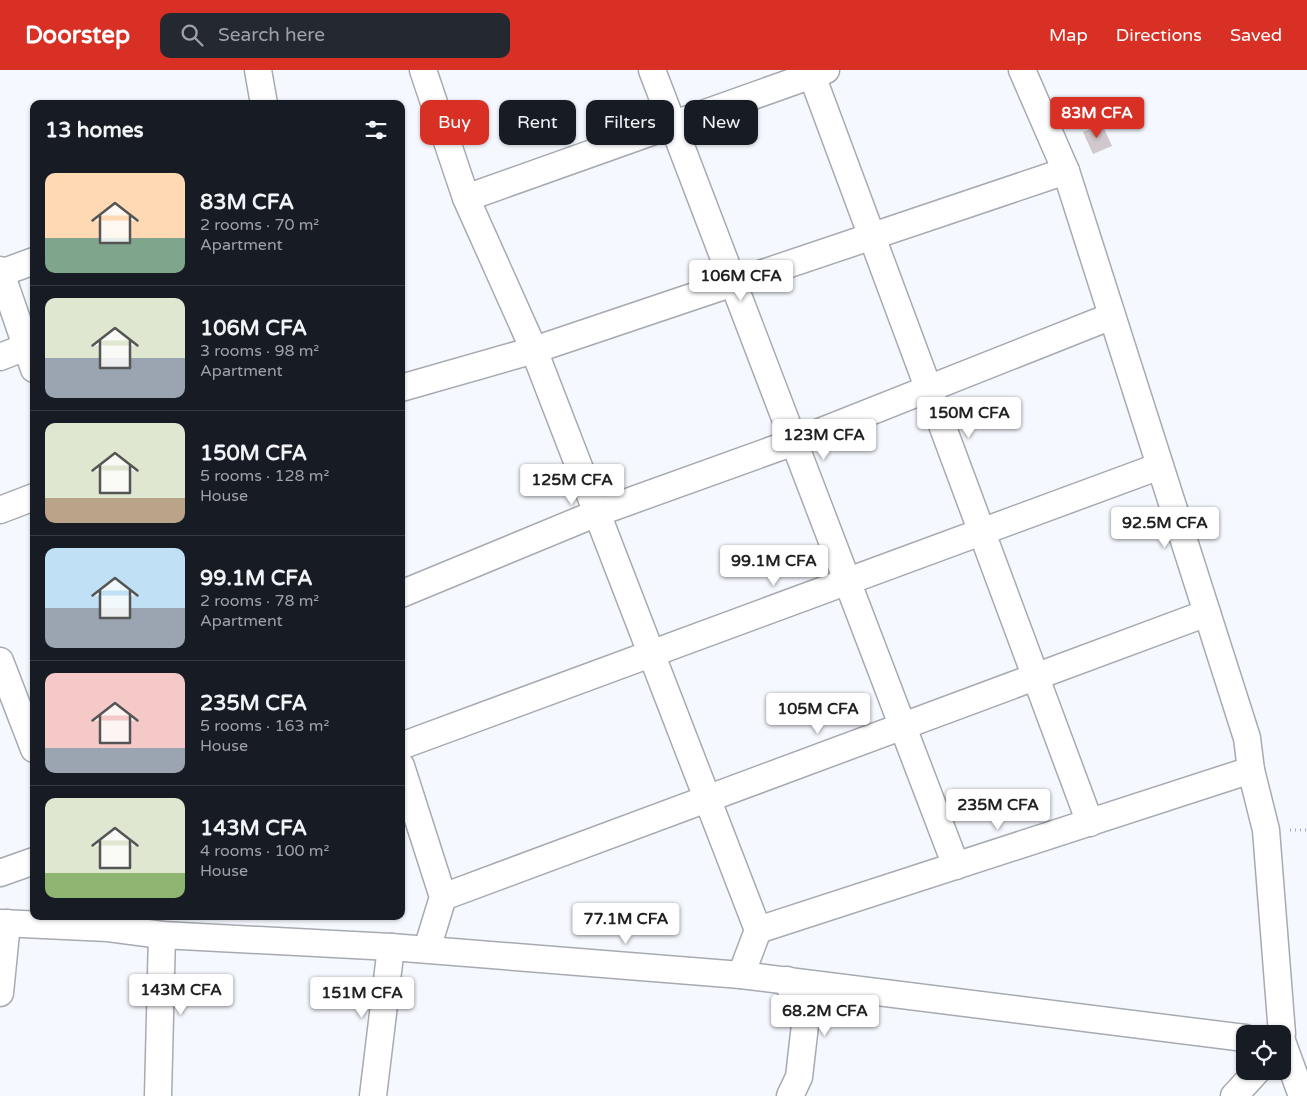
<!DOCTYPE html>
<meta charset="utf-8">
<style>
:root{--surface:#171b24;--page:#242831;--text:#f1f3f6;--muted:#9ea1a6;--line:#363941;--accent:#d93025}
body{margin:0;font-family:"Varela Round",sans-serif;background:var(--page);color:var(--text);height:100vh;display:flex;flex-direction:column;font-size:19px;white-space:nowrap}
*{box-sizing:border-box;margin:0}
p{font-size:16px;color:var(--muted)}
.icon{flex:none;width:28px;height:28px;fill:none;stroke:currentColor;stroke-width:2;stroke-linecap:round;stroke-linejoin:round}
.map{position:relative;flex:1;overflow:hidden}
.drawer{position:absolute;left:30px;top:30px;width:375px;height:820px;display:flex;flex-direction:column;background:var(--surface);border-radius:10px;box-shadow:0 1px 4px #0004}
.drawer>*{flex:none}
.top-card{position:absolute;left:420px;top:30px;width:475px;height:45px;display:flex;gap:10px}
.tools{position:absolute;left:1236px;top:955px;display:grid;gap:10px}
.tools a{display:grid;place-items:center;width:55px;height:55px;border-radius:10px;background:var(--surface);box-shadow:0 1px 4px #0004;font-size:25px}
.price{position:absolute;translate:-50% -42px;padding:0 11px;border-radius:5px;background:#fff;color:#222;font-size:16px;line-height:32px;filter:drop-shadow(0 1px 2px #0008)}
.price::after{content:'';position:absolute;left:50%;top:30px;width:15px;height:11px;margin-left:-8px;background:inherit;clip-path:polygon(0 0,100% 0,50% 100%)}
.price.current{background:var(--accent);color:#fff}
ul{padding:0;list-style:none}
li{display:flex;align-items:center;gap:15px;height:125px;padding:0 15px}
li+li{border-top:1px solid var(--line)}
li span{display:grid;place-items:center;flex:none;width:140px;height:100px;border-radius:10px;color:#555}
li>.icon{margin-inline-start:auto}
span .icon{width:60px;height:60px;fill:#fffc;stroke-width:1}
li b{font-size:21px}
h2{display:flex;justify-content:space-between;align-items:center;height:60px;padding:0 15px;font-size:21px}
.pill{padding:0 18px;border-radius:10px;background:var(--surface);box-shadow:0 1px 4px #0004;font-size:18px;line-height:45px}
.pill.current{background:var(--accent);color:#fff}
header{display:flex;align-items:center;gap:30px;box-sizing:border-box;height:70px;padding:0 25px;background:var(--accent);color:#fff}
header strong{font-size:24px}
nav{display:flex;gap:28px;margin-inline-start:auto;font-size:18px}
.search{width:350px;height:45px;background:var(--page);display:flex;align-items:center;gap:12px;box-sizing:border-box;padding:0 18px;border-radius:10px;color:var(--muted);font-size:19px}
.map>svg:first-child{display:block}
.building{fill:#d0c8cd}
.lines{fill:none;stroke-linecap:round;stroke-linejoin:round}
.minor-casing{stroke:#a7aab1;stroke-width:29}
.path{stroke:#aaacb1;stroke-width:3;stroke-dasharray:1 4;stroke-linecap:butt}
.minor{stroke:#fff;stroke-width:26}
</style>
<header>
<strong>Doorstep</strong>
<div class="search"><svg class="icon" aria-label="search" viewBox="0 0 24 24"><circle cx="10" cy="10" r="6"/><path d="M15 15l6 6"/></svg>Search here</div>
<nav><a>Map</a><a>Directions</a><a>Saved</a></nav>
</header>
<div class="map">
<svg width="1307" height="1026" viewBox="0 0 1307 1026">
<rect width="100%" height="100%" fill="#f5f8fe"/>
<path class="building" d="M1102,54L1112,76L1093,84L1083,62Z"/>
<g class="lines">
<defs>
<g id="minor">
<path d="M258,0L264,34"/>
<path d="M423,0L466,128L534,280L758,860L741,905"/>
<path d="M652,0L956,796"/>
<path d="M810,0L1090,753"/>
<path d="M1022,0L1066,101L1247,668L1251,700L1266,760L1282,964"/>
<path d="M466,128L826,0"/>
<path d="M0,200L34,299"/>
<path d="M1,203L34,191"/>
<path d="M0,287L26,277"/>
<path d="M401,318L534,280L1066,101"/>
<path d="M0,440L34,427"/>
<path d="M401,524L597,443L794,372L1112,246"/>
<path d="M0,591L34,679"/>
<path d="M401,676L1160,396"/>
<path d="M401,696L443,827L427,879"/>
<path d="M0,803L34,791"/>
<path d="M443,827L1207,543"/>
<path d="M0,853L108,858L162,865L391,877L741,905L1245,968"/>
<path d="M758,860L1251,700"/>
<path d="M787,910L805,955L799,1007L790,1026"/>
<path d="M0,923L7,853"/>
<path d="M1282,971L1302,1026"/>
<path d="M158,1026L162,865"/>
<path d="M373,1026L391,877"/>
<path d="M1234,1026L1257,1001"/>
</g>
</defs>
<use href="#minor" class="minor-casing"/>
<path class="path" d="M1290,760H1307"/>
<use href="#minor" class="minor"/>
</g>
</svg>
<div class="tools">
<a><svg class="icon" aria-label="locate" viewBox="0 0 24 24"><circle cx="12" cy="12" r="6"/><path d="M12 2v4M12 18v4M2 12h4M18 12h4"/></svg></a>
</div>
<b class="price current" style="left:1097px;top:69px">83M CFA</b>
<b class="price" style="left:741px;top:232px">106M CFA</b>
<b class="price" style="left:969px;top:369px">150M CFA</b>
<b class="price" style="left:824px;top:391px">123M CFA</b>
<b class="price" style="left:572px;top:436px">125M CFA</b>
<b class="price" style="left:1165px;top:479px">92.5M CFA</b>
<b class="price" style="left:774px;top:517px">99.1M CFA</b>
<b class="price" style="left:818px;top:665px">105M CFA</b>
<b class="price" style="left:998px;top:761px">235M CFA</b>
<b class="price" style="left:626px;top:875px">77.1M CFA</b>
<b class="price" style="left:181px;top:946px">143M CFA</b>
<b class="price" style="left:362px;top:949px">151M CFA</b>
<b class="price" style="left:825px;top:967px">68.2M CFA</b>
<div class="top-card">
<a class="pill current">Buy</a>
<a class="pill">Rent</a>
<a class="pill">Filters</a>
<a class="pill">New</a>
</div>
<section class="drawer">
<h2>13 homes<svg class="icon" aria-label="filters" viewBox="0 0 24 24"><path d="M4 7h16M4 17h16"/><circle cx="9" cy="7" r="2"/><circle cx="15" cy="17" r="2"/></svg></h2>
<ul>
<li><span style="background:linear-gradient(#ffd9b3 65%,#7fa58c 0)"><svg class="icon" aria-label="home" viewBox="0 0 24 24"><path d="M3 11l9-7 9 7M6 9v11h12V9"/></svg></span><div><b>83M CFA</b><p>2 rooms · 70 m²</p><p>Apartment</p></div></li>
<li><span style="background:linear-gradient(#dfe7d0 60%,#9aa5b1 0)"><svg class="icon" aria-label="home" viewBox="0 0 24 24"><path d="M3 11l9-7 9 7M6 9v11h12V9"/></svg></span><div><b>106M CFA</b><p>3 rooms · 98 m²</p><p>Apartment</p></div></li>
<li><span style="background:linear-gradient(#dfe7d0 75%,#b9a48a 0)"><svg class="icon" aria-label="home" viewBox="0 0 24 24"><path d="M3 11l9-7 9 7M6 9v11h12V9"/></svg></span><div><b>150M CFA</b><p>5 rooms · 128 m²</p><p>House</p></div></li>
<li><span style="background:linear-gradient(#bfe0f5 60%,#9aa5b1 0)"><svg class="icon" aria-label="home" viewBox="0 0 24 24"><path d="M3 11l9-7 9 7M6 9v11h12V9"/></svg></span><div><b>99.1M CFA</b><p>2 rooms · 78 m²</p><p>Apartment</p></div></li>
<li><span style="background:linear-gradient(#f6c9c9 75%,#9aa5b1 0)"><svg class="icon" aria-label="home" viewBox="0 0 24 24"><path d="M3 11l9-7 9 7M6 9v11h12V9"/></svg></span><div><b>235M CFA</b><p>5 rooms · 163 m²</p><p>House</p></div></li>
<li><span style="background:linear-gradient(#dfe7d0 75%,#8fb573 0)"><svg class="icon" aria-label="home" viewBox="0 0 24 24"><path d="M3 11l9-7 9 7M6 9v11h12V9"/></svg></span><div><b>143M CFA</b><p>4 rooms · 100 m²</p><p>House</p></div></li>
</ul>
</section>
</div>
